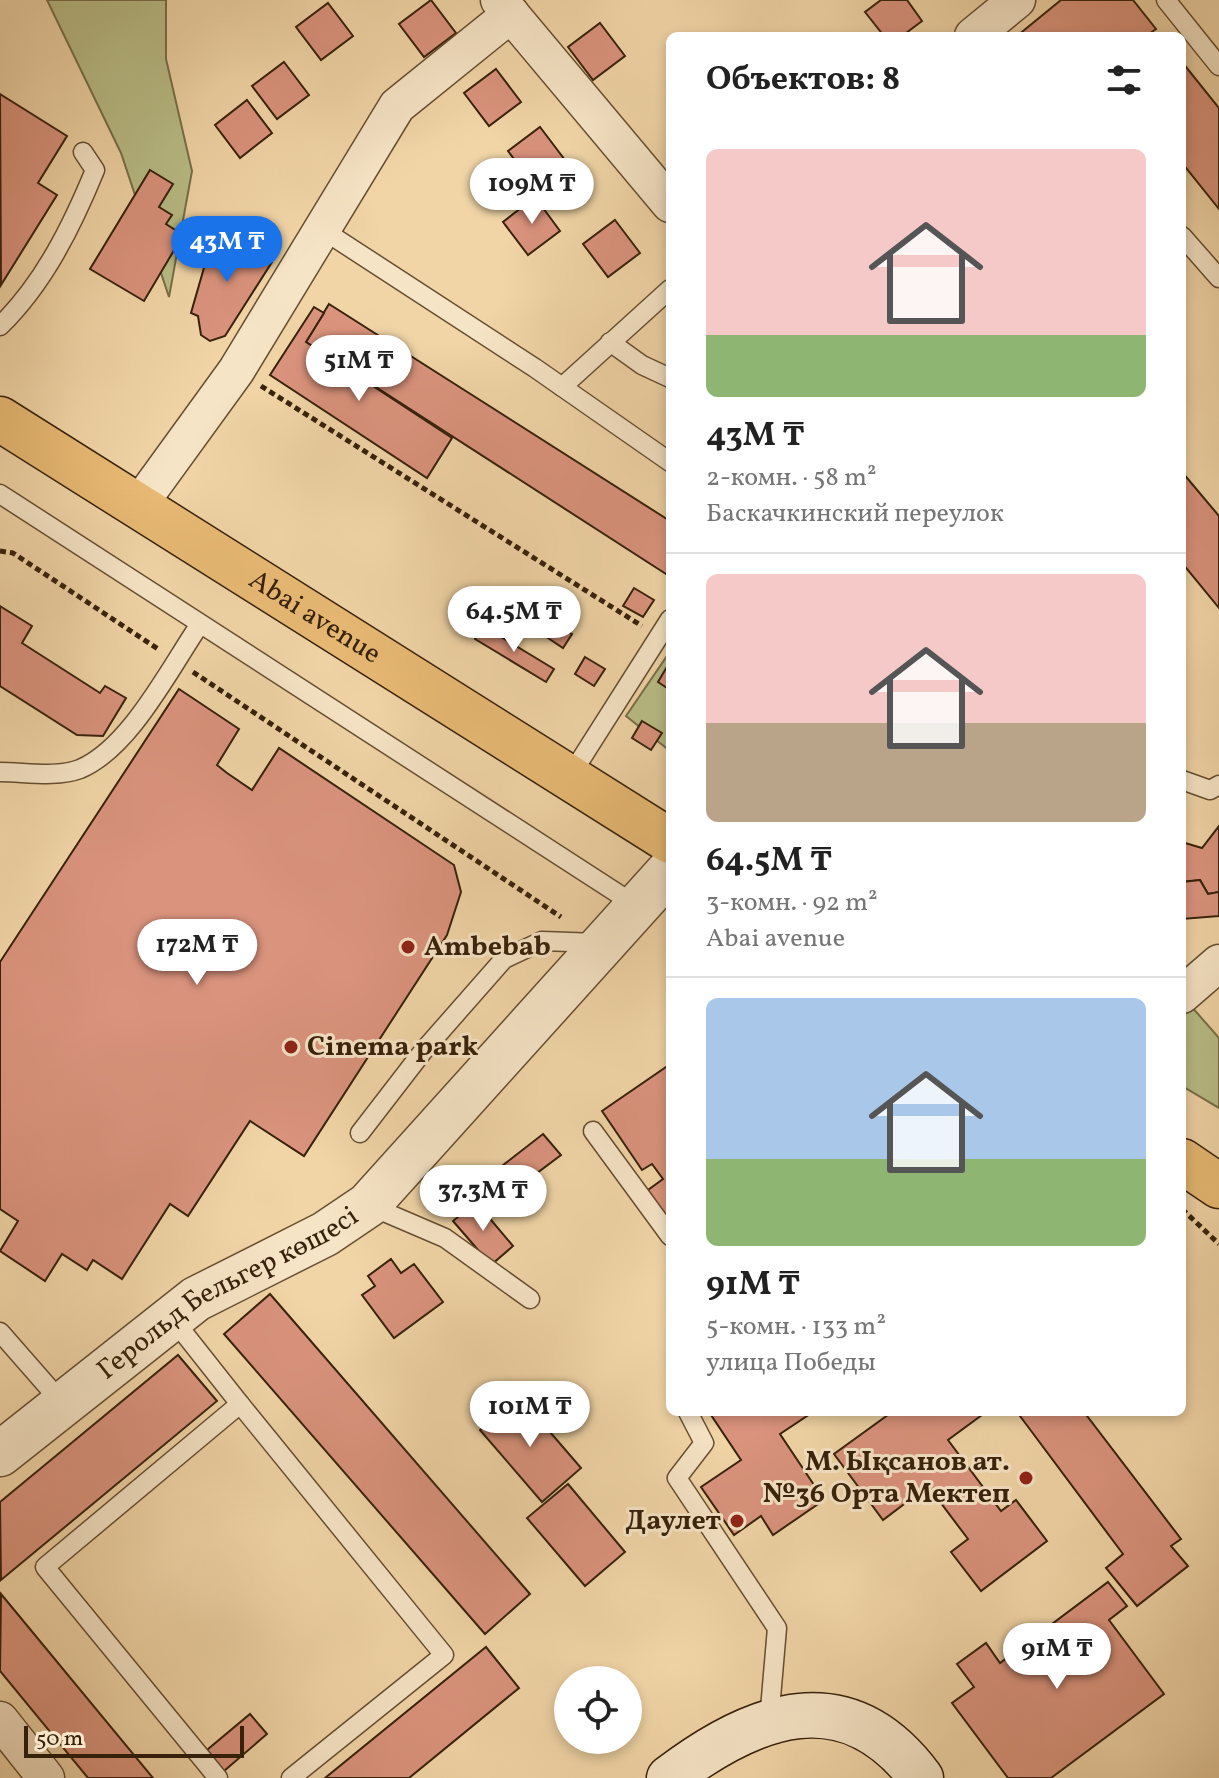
<!DOCTYPE html>
<html lang="ru">
<meta charset="utf-8">
<style>
:root{--surface:#fff;--page:#f2f2f2;--text:#222;--muted:#767676;--line:#e0e0e0;--accent:#1a73e8}
body{margin:0;font-family:Vollkorn,serif;background:var(--page);color:var(--text);height:100vh;display:flex;flex-direction:column;font-size:30px;white-space:nowrap}
*{box-sizing:border-box;margin:0}
p{font-size:26px;color:var(--muted)}
.icon{flex:none;width:44px;height:44px;fill:none;stroke:currentColor;stroke-width:2;stroke-linecap:round;stroke-linejoin:round}
.map{position:relative;flex:1;overflow:hidden}
.details{position:absolute;left:666px;top:32px;width:520px;height:1384px;display:flex;flex-direction:column;background:var(--surface);border-radius:12px;box-shadow:0 4px 12px #0003}
.details>*{flex:none}
.controls{position:absolute;left:554px;top:1666px;display:grid;gap:16px}
.controls a{display:grid;place-items:center;width:88px;height:88px;border-radius:50%;background:var(--surface);box-shadow:0 4px 12px #0003;font-size:40px}
.scale{position:absolute;left:24px;bottom:20px;width:220px;box-sizing:border-box;padding-left:8px;border:4px solid #37210a;border-top:0;font-size:22px;line-height:28px;white-space:nowrap;color:#37210a;-webkit-text-stroke:6px #f6e4c6;paint-order:stroke}
.price{position:absolute;translate:-50% -68px;padding:0 18px;border-radius:28px;background:#fff;color:#222;font-size:26px;line-height:52px;filter:drop-shadow(0 2px 4px #0008)}
.price::after{content:'';position:absolute;left:50%;top:48px;width:24px;height:18px;margin-left:-12px;background:inherit;clip-path:polygon(0 0,100% 0,50% 100%)}
.price.selected{background:var(--accent);color:#fff}
ul{padding:0;list-style:none}
li{display:grid;align-content:center;gap:16px;height:424px;padding:0 40px}
li+li{border-top:2px solid var(--line)}
li span{display:grid;place-items:center;height:248px;border-radius:12px;color:#555}
li>.icon{margin-inline-start:auto}
span .icon{width:144px;height:144px;fill:#fffc;stroke-width:1}
li b{font-size:34px}
h2{display:flex;justify-content:space-between;align-items:center;height:96px;padding:0 40px;font-size:34px}
.map>svg:first-child{display:block}
.green{fill:#b9bd87;stroke:#786f48;stroke-width:2}
.building{fill:#da937d;stroke:#37210a;stroke-width:2}
.lines{fill:none;stroke-linecap:round;stroke-linejoin:round}
.service-casing{stroke:#664e31;stroke-width:21}
.minor-casing{stroke:#664e31;stroke-width:39}
.tertiary-casing{stroke:#664e31;stroke-width:47}
.secondary-casing{stroke:#37210a;stroke-width:47}
.primary-casing{stroke:#37210a;stroke-width:47}
.path{stroke:#37210a;stroke-width:5;stroke-dasharray:6 4;stroke-linecap:butt}
.service{stroke:#f6e4c6;stroke-width:18}
.minor{stroke:#f6e4c6;stroke-width:36}
.tertiary{stroke:#f6e4c6;stroke-width:44}
.secondary{stroke:#f6e4c6;stroke-width:44}
.primary{stroke:#e8ba74;stroke-width:44}
.poi-dot{fill:#8f2418;stroke:#f6e4c6;stroke-width:3}
.labels{text-anchor:middle;dominant-baseline:central;stroke-width:6;stroke-linejoin:round;paint-order:stroke}
.street-label{font-size:28px;fill:#37210a;stroke:#f6e4c6}
.poi-label{font-size:28px;font-weight:bold;fill:#37210a;stroke:#f6e4c6;text-anchor:start}
</style>
<div class="map">
<svg width="1219" height="1778" viewBox="0 0 1219 1778">
<rect width="100%" height="100%" fill="#f1d5a7"/>
<filter id="stains"><feTurbulence type="fractalNoise" baseFrequency=".0025" numOctaves="4"/><feColorMatrix values="0 0 0 0 .2 0 0 0 0 .09 0 0 0 0 .02 0 0 0 .5 -.17"/></filter>
<radialGradient id="worn" r=".72"><stop offset=".6" stop-color="#630" stop-opacity="0"/><stop offset="1" stop-color="#630" stop-opacity=".3"/></radialGradient>
<g class="green">
<path d="M47,0H166V59L192,171L169,297L121,153Z"/>
<path d="M667,656L670,658V751L626,716Z"/>
<path d="M1191,1006L1219,1038V1108L1182,1086V1014Z"/>
</g>
<g class="building">
<path d="M431,0L456,33L424,57L399,24Z"/>
<path d="M881,0H907L922,21L902,36H884L865,12Z"/>
<path d="M1061,0H1133L1156,29L1146,36H1017Z"/>
<path d="M328,3L353,36L321,60L296,27Z"/>
<path d="M600,23L625,56L593,80L568,47Z"/>
<path d="M284,62L309,95L277,119L252,86Z"/>
<path d="M1182,62L1219,108V209L1182,163Z"/>
<path d="M496,69L521,102L489,126L464,93Z"/>
<path d="M0,94L67,136L38,183L57,195L1,285Z"/>
<path d="M247,100L272,133L240,158L215,125Z"/>
<path d="M540,127L565,160L533,184L508,151Z"/>
<path d="M150,170L173,184L159,207L172,215L166,224L183,235L144,301L90,269Z"/>
<path d="M535,197L560,231L528,255L503,222Z"/>
<path d="M615,220L640,253L608,277L583,244Z"/>
<path d="M216,226L272,262L225,336L210,341L201,335L198,316L191,313Z"/>
<path d="M329,304L670,521V569L666,574L306,342Z"/>
<path d="M314,307L324,313L306,342L452,438L427,478L270,375Z"/>
<path d="M1182,472L1219,516V608L1182,563Z"/>
<path d="M634,588L654,600L643,617L623,606Z"/>
<path d="M0,606L32,626L22,643L100,693L105,686L126,698L103,736L77,735L0,686Z"/>
<path d="M556,625L572,634L563,648L548,638Z"/>
<path d="M483,626L554,669L546,682L475,639Z"/>
<path d="M585,657L605,669L594,686L575,674Z"/>
<path d="M668,665L670,666V690L658,682Z"/>
<path d="M179,689L239,729L217,765L227,773L252,790L279,748L454,865L461,892L447,935L304,1156L250,1121L188,1216L170,1204L122,1279L93,1260L87,1270L62,1254L45,1281L0,1251L18,1221L0,1209V962Z"/>
<path d="M642,721L662,733L651,750L632,738Z"/>
<path d="M1219,826V892L1208,894L1200,880L1182,882V842L1202,848Z"/>
<path d="M1200,880L1208,894L1219,892V916L1182,919V882Z"/>
<path d="M669,1065L670,1067V1222L648,1190L663,1179L652,1164L642,1170L602,1111Z"/>
<path d="M543,1134L561,1155L505,1197L489,1176Z"/>
<path d="M476,1202L513,1246L491,1265L453,1221Z"/>
<path d="M391,1259L401,1273L414,1264L443,1302L394,1338L362,1295L375,1286L368,1276Z"/>
<path d="M270,1294L530,1594L485,1634L224,1334Z"/>
<path d="M178,1355L217,1401L1,1580L0,1502Z"/>
<path d="M519,1396L581,1468L542,1502L480,1430Z"/>
<path d="M709,1412H813L780,1434L824,1500L773,1535L761,1516L734,1535L701,1487L741,1460Z"/>
<path d="M892,1412H986L948,1440L1001,1511L1016,1500L1047,1541L981,1591L951,1552L968,1539L928,1486L883,1520L834,1454Z"/>
<path d="M1017,1412H1084L1181,1539L1171,1546L1188,1566L1137,1606L1106,1568L1123,1554Z"/>
<path d="M568,1484L625,1552L585,1586L527,1518Z"/>
<path d="M1108,1582L1127,1606L1109,1620L1164,1694L1051,1778H1008L952,1703L974,1687L957,1664L986,1643L1000,1663Z"/>
<path d="M1,1594L153,1778H88L0,1671Z"/>
<path d="M486,1647L519,1688L409,1778H325Z"/>
<path d="M250,1714L267,1734L224,1771L207,1750Z"/>
</g>
<g class="lines">
<defs>
<g id="service">
<path d="M1166,0L1219,66"/>
<path d="M323,230L535,368L670,462"/>
<path d="M1182,236L1219,278"/>
<path d="M0,326C44,283 72,226 95,170L83,152"/>
<path d="M610,342L642,365L670,378"/>
<path d="M562,387L670,289"/>
<path d="M0,494L637,906"/>
<path d="M0,772C25,772 56,778 80,769C130,748 170,668 200,624"/>
<path d="M569,778L670,619"/>
<path d="M1182,780L1210,790L1219,785"/>
<path d="M593,1131L670,1236"/>
<path d="M360,1133L424,1050L504,959L542,941L598,943"/>
<path d="M368,1205L445,1238L530,1299"/>
<path d="M172,1318L240,1404"/>
<path d="M0,1332L63,1404"/>
<path d="M688,1412L704,1443L677,1478L777,1628L769,1721"/>
<path d="M218,1778L45,1567L240,1404L444,1655L291,1778"/>
</g>
<g id="minor">
<path d="M499,0L670,204"/>
<path d="M973,36L1017,0"/>
<path d="M138,506L236,371L397,106L511,14"/>
<path d="M1182,995L1219,963"/>
<path d="M0,1720L46,1778"/>
</g>
<g id="tertiary">
<path id="s1" d="M0,1454L196,1299L325,1234L368,1205L670,870"/>
</g>
<path id="secondary" d="M669,1778C753,1714 846,1677 921,1778"/>
<g id="primary">
<path id="s2" d="M0,419L670,841"/>
<path d="M1182,1161L1219,1186"/>
</g>
</defs>
<use href="#service" class="service-casing"/>
<use href="#minor" class="minor-casing"/>
<use href="#tertiary" class="tertiary-casing"/>
<use href="#secondary" class="secondary-casing"/>
<use href="#primary" class="primary-casing"/>
<g class="path">
<path d="M261,386L642,626"/>
<path d="M0,551L13,553L158,649"/>
<path d="M193,672L561,917"/>
<path d="M1182,1209L1219,1244"/>
</g>
<use href="#service" class="service"/>
<use href="#minor" class="minor"/>
<use href="#tertiary" class="tertiary"/>
<use href="#secondary" class="secondary"/>
<use href="#primary" class="primary"/>
</g>
<g class="poi-dot">
<circle cx="408" cy="947" r="8"/>
<circle cx="291" cy="1047" r="8"/>
<circle cx="1026" cy="1478" r="8"/>
<circle cx="737" cy="1521" r="8"/>
</g>
<g class="labels">
<g class="street-label">
<text stroke="none"><textPath href="#s2" startOffset="372">Abai avenue</textPath></text>
<text stroke="none"><textPath href="#s1" startOffset="280">Герольд Бельгер көшесі</textPath></text>
</g>
<g class="poi-label">
<text x="424" y="947">Ambebab</text>
<text x="307" y="1047">Cinema park</text>
<text x="1010" y="1462" text-anchor="end">М. Ықсанов ат.<tspan x="1010" dy="32">№36 Орта Мектеп</tspan></text>
<text x="721" y="1521" text-anchor="end">Даулет</text>
</g>
</g>
<rect width="100%" height="100%" filter="url(#stains)"/>
<rect width="100%" height="100%" fill="url(#worn)"/>
</svg>
<div class="controls">
<a><svg class="icon" aria-label="locate" viewBox="0 0 24 24"><circle cx="12" cy="12" r="6"/><path d="M12 2v4M12 18v4M2 12h4M18 12h4"/></svg></a>
</div>
<div class="scale">50 m</div>
<b class="price" style="left:532px;top:226px">109M ₸</b>
<b class="price selected" style="left:227px;top:284px">43M ₸</b>
<b class="price" style="left:359px;top:403px">51M ₸</b>
<b class="price" style="left:514px;top:654px">64.5M ₸</b>
<b class="price" style="left:197px;top:987px">172M ₸</b>
<b class="price" style="left:483px;top:1233px">37.3M ₸</b>
<b class="price" style="left:530px;top:1449px">101M ₸</b>
<b class="price" style="left:1057px;top:1691px">91M ₸</b>
<section class="details">
<h2>Объектов: 8<svg class="icon" aria-label="filters" viewBox="0 0 24 24"><path d="M4 7h16M4 17h16"/><circle cx="9" cy="7" r="2"/><circle cx="15" cy="17" r="2"/></svg></h2>
<ul>
<li><span style="background:linear-gradient(#f6c9c9 75%,#8fb573 0)"><svg class="icon" aria-label="home" viewBox="0 0 24 24"><path d="M3 11l9-7 9 7M6 9v11h12V9"/></svg></span><div><b>43M ₸</b><p>2-комн. · 58 m²</p><p>Баскачкинский переулок</p></div></li>
<li><span style="background:linear-gradient(#f6c9c9 60%,#b9a48a 0)"><svg class="icon" aria-label="home" viewBox="0 0 24 24"><path d="M3 11l9-7 9 7M6 9v11h12V9"/></svg></span><div><b>64.5M ₸</b><p>3-комн. · 92 m²</p><p>Abai avenue</p></div></li>
<li><span style="background:linear-gradient(#a9c7e8 65%,#8fb573 0)"><svg class="icon" aria-label="home" viewBox="0 0 24 24"><path d="M3 11l9-7 9 7M6 9v11h12V9"/></svg></span><div><b>91M ₸</b><p>5-комн. · 133 m²</p><p>улица Победы</p></div></li>
</ul>
</section>
</div>
